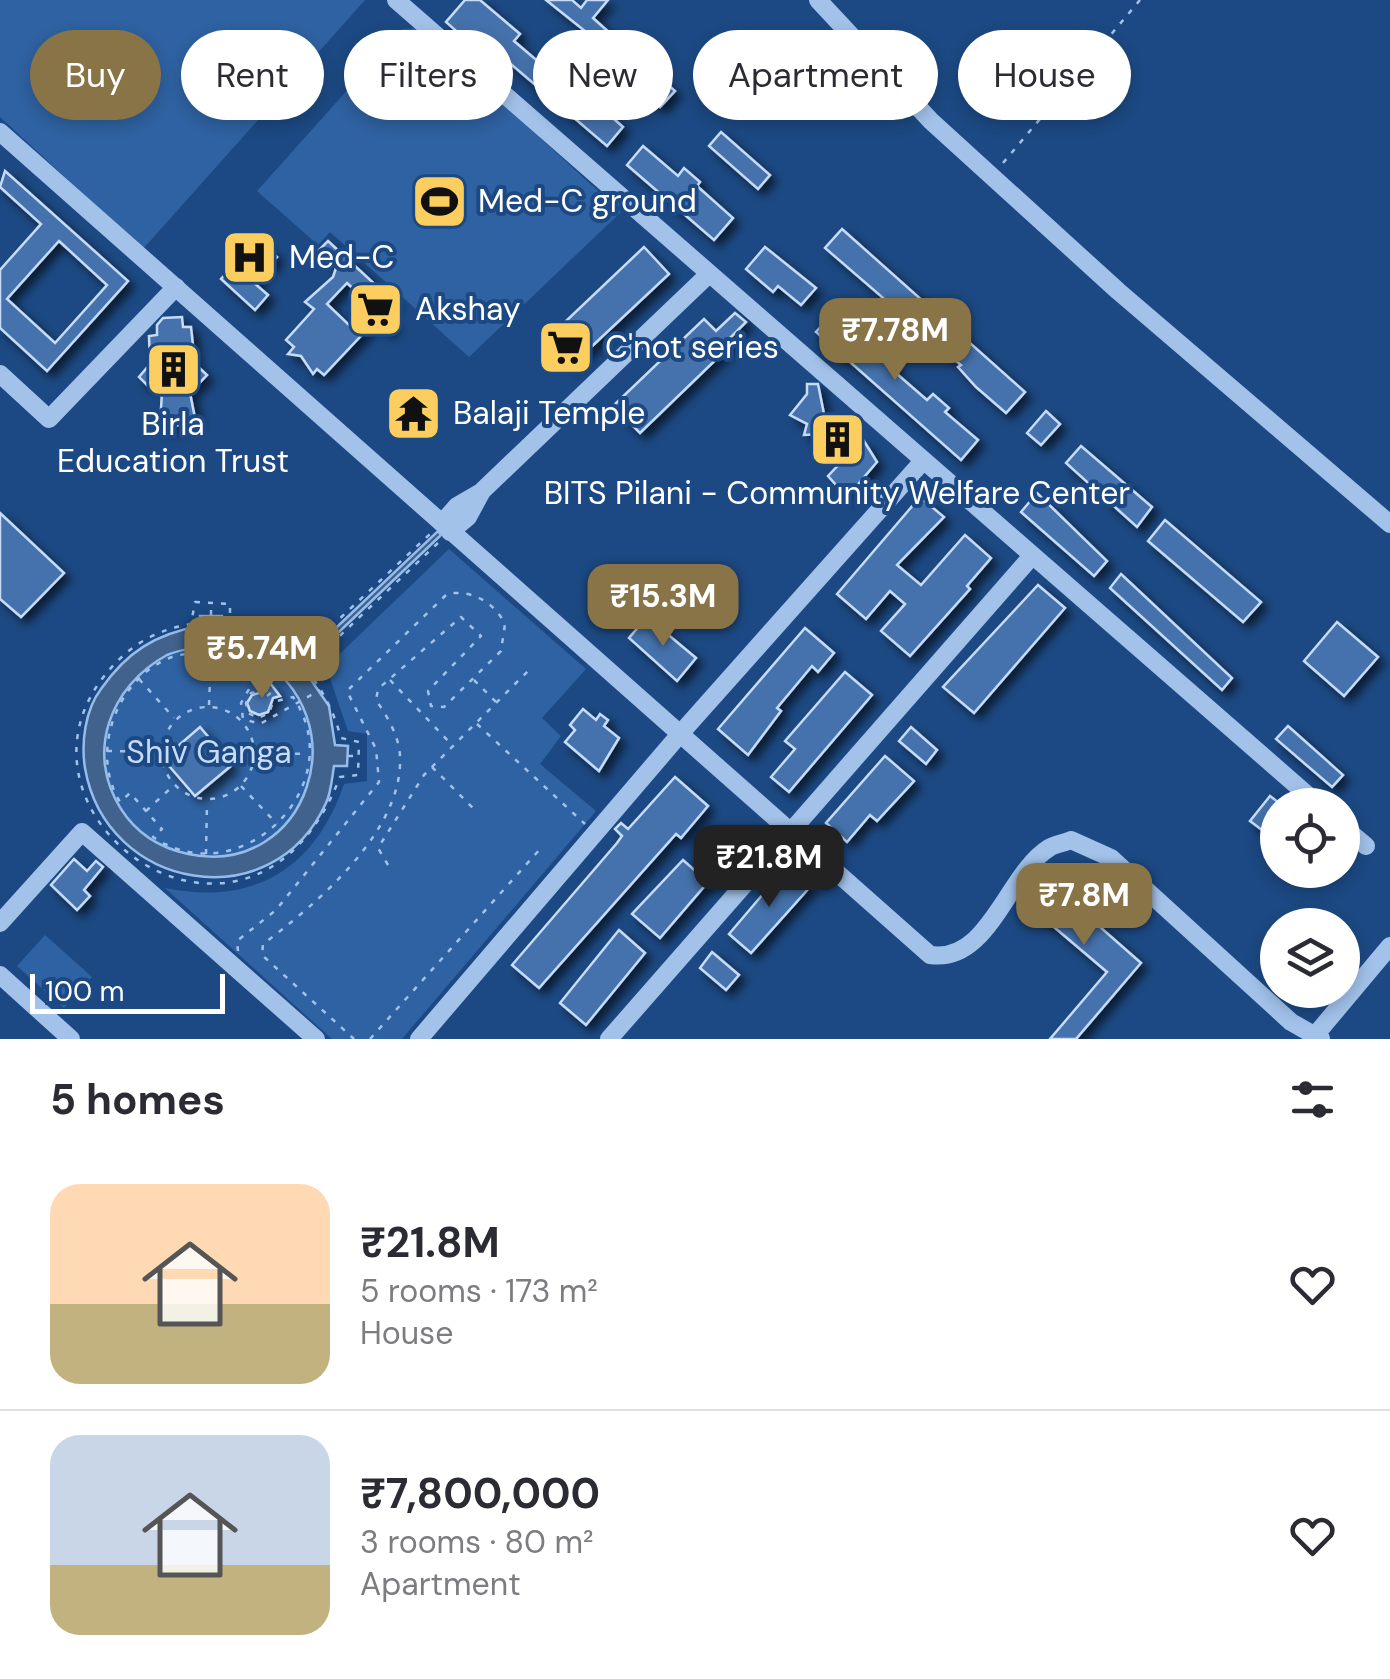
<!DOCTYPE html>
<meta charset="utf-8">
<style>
:root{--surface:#fff;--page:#f2f2f3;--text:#2b2b33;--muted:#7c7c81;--line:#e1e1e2;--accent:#897447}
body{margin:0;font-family:"DM Sans",sans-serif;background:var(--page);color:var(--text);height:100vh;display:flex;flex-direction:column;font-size:38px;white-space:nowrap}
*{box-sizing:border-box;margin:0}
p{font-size:32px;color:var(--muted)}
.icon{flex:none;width:55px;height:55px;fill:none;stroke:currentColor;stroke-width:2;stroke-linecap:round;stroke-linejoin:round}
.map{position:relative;height:1039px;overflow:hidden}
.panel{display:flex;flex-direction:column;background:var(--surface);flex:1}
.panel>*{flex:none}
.banner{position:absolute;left:30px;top:30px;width:1330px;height:90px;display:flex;gap:20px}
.controls{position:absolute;left:1260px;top:788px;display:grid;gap:20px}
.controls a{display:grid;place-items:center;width:100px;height:100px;border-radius:50%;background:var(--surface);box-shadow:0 5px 15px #0003;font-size:50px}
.scale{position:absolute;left:30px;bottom:25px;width:195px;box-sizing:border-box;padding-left:10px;border:5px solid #fff;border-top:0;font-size:28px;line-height:35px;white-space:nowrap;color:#fff;-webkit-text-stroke:8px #1c4983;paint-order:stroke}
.price{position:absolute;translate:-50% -85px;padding:0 22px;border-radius:20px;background:var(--accent);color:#fff;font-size:32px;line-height:65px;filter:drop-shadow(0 2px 5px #0008)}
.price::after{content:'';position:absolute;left:50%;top:60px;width:30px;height:22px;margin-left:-15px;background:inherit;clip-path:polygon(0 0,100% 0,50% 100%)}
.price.active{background:#222;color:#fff}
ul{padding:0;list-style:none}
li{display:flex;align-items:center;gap:30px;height:250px;padding:0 50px}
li+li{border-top:2px solid var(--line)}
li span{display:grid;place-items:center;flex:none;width:280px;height:200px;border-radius:30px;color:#555}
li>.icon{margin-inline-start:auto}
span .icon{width:120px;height:120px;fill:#fffc;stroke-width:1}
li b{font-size:42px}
h2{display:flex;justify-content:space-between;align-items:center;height:120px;padding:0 50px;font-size:42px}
.pill{padding:0 35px;border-radius:45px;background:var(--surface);box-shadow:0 5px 15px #0003;font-size:35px;line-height:90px}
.pill.active{background:var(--accent);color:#fff}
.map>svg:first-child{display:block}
.green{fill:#2f62a2}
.water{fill:#41628c;stroke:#95bdec;stroke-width:2.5;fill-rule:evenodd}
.building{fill:#4472ac;stroke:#c6dcf8;stroke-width:2.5;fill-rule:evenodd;filter:url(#shadow)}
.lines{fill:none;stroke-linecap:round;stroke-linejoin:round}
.path{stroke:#a2c2ea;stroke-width:2.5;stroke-dasharray:5 8;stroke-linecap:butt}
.minor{stroke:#a2c2ea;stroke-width:18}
.labels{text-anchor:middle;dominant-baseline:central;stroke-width:8;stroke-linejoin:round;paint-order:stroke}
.poi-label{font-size:32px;fill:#fff;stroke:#1c4983;text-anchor:start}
.park-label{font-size:32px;fill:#c6dcf8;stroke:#1c4983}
</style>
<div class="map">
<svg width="1390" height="1039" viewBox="0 0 1390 1039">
<defs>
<filter id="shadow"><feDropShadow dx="6" dy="6" stdDeviation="5" flood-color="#0009"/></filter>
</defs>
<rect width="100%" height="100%" fill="#1c4983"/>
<g class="green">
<path d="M0,0H365L143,249L0,117Z"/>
<path d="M420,28L621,212L469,357L330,232L318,245L257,191L402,29Z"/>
<path d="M449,549L586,669L542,718L561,736L540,764L596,811L402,1039H332L165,888C254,906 315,869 344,784L367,781V734L348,731L326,667Z"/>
<circle cx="209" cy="752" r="105"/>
<path d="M45,935L92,977L64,1008L17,966Z"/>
</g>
<path class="water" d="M438,531L441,535L302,667L329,706L335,745L348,746L347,766H334C332,778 331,793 326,803C273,920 106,891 85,768C81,743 85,710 101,689C127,652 155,634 200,626V616H222L223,626L262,635L299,663ZM211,645C225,648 243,649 255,656C362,717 308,879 188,854C160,848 137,834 121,809C85,753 110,686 167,655C180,649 197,648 211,645Z"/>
<g class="building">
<path d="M465,0H480L520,34L514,41L541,64L550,54L584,86L580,89L623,127L607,146L479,37L472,45L446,22Z"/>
<path d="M546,0H572L581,8L587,0H608L593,18L675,91L660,107L614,67L620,59Z"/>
<path d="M721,132L770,175L758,189L709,146Z"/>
<path d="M643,146L678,176L684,168L700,182L697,186L733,218L714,240L627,165Z"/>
<path d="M5,171L128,281L47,371L0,328V270L41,224L0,187ZM59,241L107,285L55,343L7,299Z"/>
<path d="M842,229L1025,392L1006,413L976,387L958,367L961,365L825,248Z"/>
<path d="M258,239L277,257L254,283L268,295L255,310L221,279Z"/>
<path d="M328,241L394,302L383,314L394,324L386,332L375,321L324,375L317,369L313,374L301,356L288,354L294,347L286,340L314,309L305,302L333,277L336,268L318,251ZM347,283L369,303L349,325L327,304Z"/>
<path d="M644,247L669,274L571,366L546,340Z"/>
<path d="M765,247L816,288L801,305L778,286L773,292L746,269Z"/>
<path d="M838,308L894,361L889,367L927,400L933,394L949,408L945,412L978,440L961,460L816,332Z"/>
<path d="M735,313L746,322L726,342L730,346L640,433L613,406L704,319L716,331Z"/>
<path d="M182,317L183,327H191L195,364L207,375L190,393L196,423L160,428L163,372L149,387L139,377L150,364L149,336L157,335V325L163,318Z"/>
<path d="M807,384H818L824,414L856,449L864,441L877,462L847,497L828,476L845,458L824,434L804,435L807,424L790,415L807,394Z"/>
<path d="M1046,411L1060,424L1041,445L1027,433Z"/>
<path d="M1081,446L1152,507L1137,527L1066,463Z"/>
<path d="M1037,493L1107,561L1094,576L1021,512Z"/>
<path d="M920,497L944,517L897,565L921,585L965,535L991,558L967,586L970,589L910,656L881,631L905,604L890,591L866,619L837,594Z"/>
<path d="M0,513L64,573L21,617L0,599Z"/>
<path d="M1165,520L1261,602L1243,622L1148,541Z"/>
<path d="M1121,574L1232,678L1222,690L1110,588Z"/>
<path d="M1038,585L1065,608L974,713L943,687Z"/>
<path d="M647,617L696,658L677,681L629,638Z"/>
<path d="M1337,622L1378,657L1344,696L1304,661Z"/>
<path d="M805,628L834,653L818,672L812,666L777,708L781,711L748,755L718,729Z"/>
<path d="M845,672L872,695L789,792L771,777L795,749L785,741Z"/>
<path d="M270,683L280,696L273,698L268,712L259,715L250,711L247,703L252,695L266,691Z"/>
<path d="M583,709L596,720L600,714L608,720L604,726L619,738L599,771L565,742L575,730L570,725Z"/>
<path d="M1288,726L1343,775L1332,787L1276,739Z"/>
<path d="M200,727L232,765L195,796L163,759Z"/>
<path d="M911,727L937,750L926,764L899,741Z"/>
<path d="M885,756L914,781L877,821L870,815L847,842L826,823Z"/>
<path d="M675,777L708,806L681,838L676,834L539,988L512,965L617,843L622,836L615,829L621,823L628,829Z"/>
<path d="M1270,796L1278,802V842L1250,821Z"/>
<path d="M74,859L87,871L96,861L103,867L84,890L90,896L77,910L51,885Z"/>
<path d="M683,860L708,882L660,938L632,914Z"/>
<path d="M786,867L810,887L751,953L729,934Z"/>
<path d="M1039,875L1080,910L1101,886L1113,896L1092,920L1141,963L1076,1039H1050L1107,972L1021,899Z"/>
<path d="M619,930L645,953L586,1025L560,1003Z"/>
<path d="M712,952L739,975L726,990L700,968Z"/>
</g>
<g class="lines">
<g class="path">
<path d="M1003,163L1140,0"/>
<path d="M195,602L230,604V621C288,640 325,679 341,738L359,742L358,775L340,777C253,1000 0,826 99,683C123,650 150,631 191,624Z"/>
<path d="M211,615V604"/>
<path d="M275,644L241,703L243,719L260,724L320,690"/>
<path d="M286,647L300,648L320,637L430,534"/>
<path d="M211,650L249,658L269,672L263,690L251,693L246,703L248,713L258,718L269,713L273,702L293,697C353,785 240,896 153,837L162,829L130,793L120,802C89,752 117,677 172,657C184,653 199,653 211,650Z"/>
<path d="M139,679L174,718"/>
<path d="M317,679L316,665L329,646L438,543"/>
<path d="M390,680L453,746"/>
<path d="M474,680L496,702"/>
<path d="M267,696L275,689"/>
<path d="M209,705L211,653"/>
<circle cx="208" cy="753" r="46"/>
<path d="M477,724L585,824"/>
<path d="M107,751L159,752"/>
<path d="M256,753L308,754"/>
<path d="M348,756H358"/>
<path d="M432,767L473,808"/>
<path d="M241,786L277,824"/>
<path d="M146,811L172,787"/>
<path d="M206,854L207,802"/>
<path d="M388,865L378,848L424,775L529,670"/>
<path d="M238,951L237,941L276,910L379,782L376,749L347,691L447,594C471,589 494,602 505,624L501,651L444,707L431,706L428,691L481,636L461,617L378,689L376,700C387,716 399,736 400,756C404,830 317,904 263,944L262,955L354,1039"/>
<path d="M370,1039L541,848"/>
</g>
<g class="minor">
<path d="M396,0L1319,805"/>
<path d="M818,0L931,121L1118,291L1390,524"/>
<path d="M0,132L930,955C989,964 1007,874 1049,848C1055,844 1065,843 1071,840L1111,858L1291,1022L1321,1039"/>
<path d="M0,374L49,419L176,287"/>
<path d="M442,523L457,506L481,492L709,274"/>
<path d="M450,532L468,517L481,493"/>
<path d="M1342,826L1366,846"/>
<path d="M0,923L82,832L316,1039"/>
<path d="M0,975L71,1039"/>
<path d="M419,1039L680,734L923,461"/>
<path d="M609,1039L1032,556"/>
<path d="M1312,1039L1390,946"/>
</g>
</g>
<defs>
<symbol id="stadium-square" viewBox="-11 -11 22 22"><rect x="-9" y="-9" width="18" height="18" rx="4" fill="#fbce5f" stroke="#1c4983"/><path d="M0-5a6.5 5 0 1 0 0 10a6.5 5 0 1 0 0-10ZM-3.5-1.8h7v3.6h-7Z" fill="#111"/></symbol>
<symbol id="hospital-square" viewBox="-11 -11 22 22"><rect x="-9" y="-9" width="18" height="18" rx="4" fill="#fbce5f" stroke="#1c4983"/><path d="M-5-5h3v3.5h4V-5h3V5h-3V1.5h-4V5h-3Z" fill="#111"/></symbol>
<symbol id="supermarket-square" viewBox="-11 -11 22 22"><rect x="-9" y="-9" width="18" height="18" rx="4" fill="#fbce5f" stroke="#1c4983"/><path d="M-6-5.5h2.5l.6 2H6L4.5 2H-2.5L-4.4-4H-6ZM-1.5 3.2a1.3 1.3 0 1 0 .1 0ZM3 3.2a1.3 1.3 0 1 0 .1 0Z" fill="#111"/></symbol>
<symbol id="building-square" viewBox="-11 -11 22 22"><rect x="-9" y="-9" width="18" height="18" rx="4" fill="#fbce5f" stroke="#1c4983"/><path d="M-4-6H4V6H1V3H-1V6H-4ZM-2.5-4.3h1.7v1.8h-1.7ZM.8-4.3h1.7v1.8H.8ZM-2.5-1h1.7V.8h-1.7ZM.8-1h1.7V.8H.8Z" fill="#111"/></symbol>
<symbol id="temple-square" viewBox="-11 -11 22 22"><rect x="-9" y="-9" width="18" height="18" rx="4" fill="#fbce5f" stroke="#1c4983"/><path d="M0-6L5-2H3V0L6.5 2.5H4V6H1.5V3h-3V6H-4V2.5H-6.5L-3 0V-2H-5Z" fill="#111"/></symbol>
</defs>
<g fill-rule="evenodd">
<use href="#stadium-square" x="408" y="170" width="63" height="63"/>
<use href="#hospital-square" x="218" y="226" width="63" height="63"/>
<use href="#supermarket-square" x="344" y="278" width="63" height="63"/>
<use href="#supermarket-square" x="534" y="316" width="63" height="63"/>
<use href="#building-square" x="142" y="338" width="63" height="63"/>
<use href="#temple-square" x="382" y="382" width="63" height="63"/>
<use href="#building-square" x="806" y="408" width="63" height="63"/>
</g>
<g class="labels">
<g class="poi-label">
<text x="478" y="201">Med-C ground</text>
<text x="289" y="257">Med-C</text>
<text x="415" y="309">Akshay</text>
<text x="605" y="347">C'not series</text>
<text x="453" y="413">Balaji Temple</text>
<text x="173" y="424" text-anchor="middle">Birla<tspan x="173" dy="37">Education Trust</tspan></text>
<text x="837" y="493" text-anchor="middle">BITS Pilani - Community Welfare Center</text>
</g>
<g class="park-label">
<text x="209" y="752">Shiv Ganga</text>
</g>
</g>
</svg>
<div class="controls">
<a><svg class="icon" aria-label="locate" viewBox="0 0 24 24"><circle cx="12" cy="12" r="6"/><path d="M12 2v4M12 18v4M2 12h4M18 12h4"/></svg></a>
<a><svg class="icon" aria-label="layers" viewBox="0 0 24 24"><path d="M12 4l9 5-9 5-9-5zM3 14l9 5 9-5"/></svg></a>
</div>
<div class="scale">100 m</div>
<b class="price" style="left:895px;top:383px">₹7.78M</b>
<b class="price" style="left:663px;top:649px">₹15.3M</b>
<b class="price" style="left:262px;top:701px">₹5.74M</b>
<b class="price active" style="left:769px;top:910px">₹21.8M</b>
<b class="price" style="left:1084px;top:948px">₹7.8M</b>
<div class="banner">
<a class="pill active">Buy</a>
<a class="pill">Rent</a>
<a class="pill">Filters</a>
<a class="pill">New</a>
<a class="pill">Apartment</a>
<a class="pill">House</a>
</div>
</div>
<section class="panel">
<h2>5 homes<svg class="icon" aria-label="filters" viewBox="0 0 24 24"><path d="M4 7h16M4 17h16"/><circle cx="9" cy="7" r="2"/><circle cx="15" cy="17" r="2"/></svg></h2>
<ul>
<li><span style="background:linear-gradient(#ffd9b3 60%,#c2b280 0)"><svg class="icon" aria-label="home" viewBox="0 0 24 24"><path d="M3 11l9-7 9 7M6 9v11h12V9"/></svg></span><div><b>₹21.8M</b><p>5 rooms · 173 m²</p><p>House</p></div><svg class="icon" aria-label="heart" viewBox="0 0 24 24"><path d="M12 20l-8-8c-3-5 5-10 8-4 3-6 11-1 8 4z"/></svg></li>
<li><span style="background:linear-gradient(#c9d6e8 65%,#c2b280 0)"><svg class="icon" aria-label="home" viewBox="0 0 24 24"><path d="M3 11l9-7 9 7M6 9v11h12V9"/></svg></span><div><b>₹7,800,000</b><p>3 rooms · 80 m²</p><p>Apartment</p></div><svg class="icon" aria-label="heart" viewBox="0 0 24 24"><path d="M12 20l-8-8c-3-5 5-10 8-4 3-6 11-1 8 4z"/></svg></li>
</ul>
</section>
